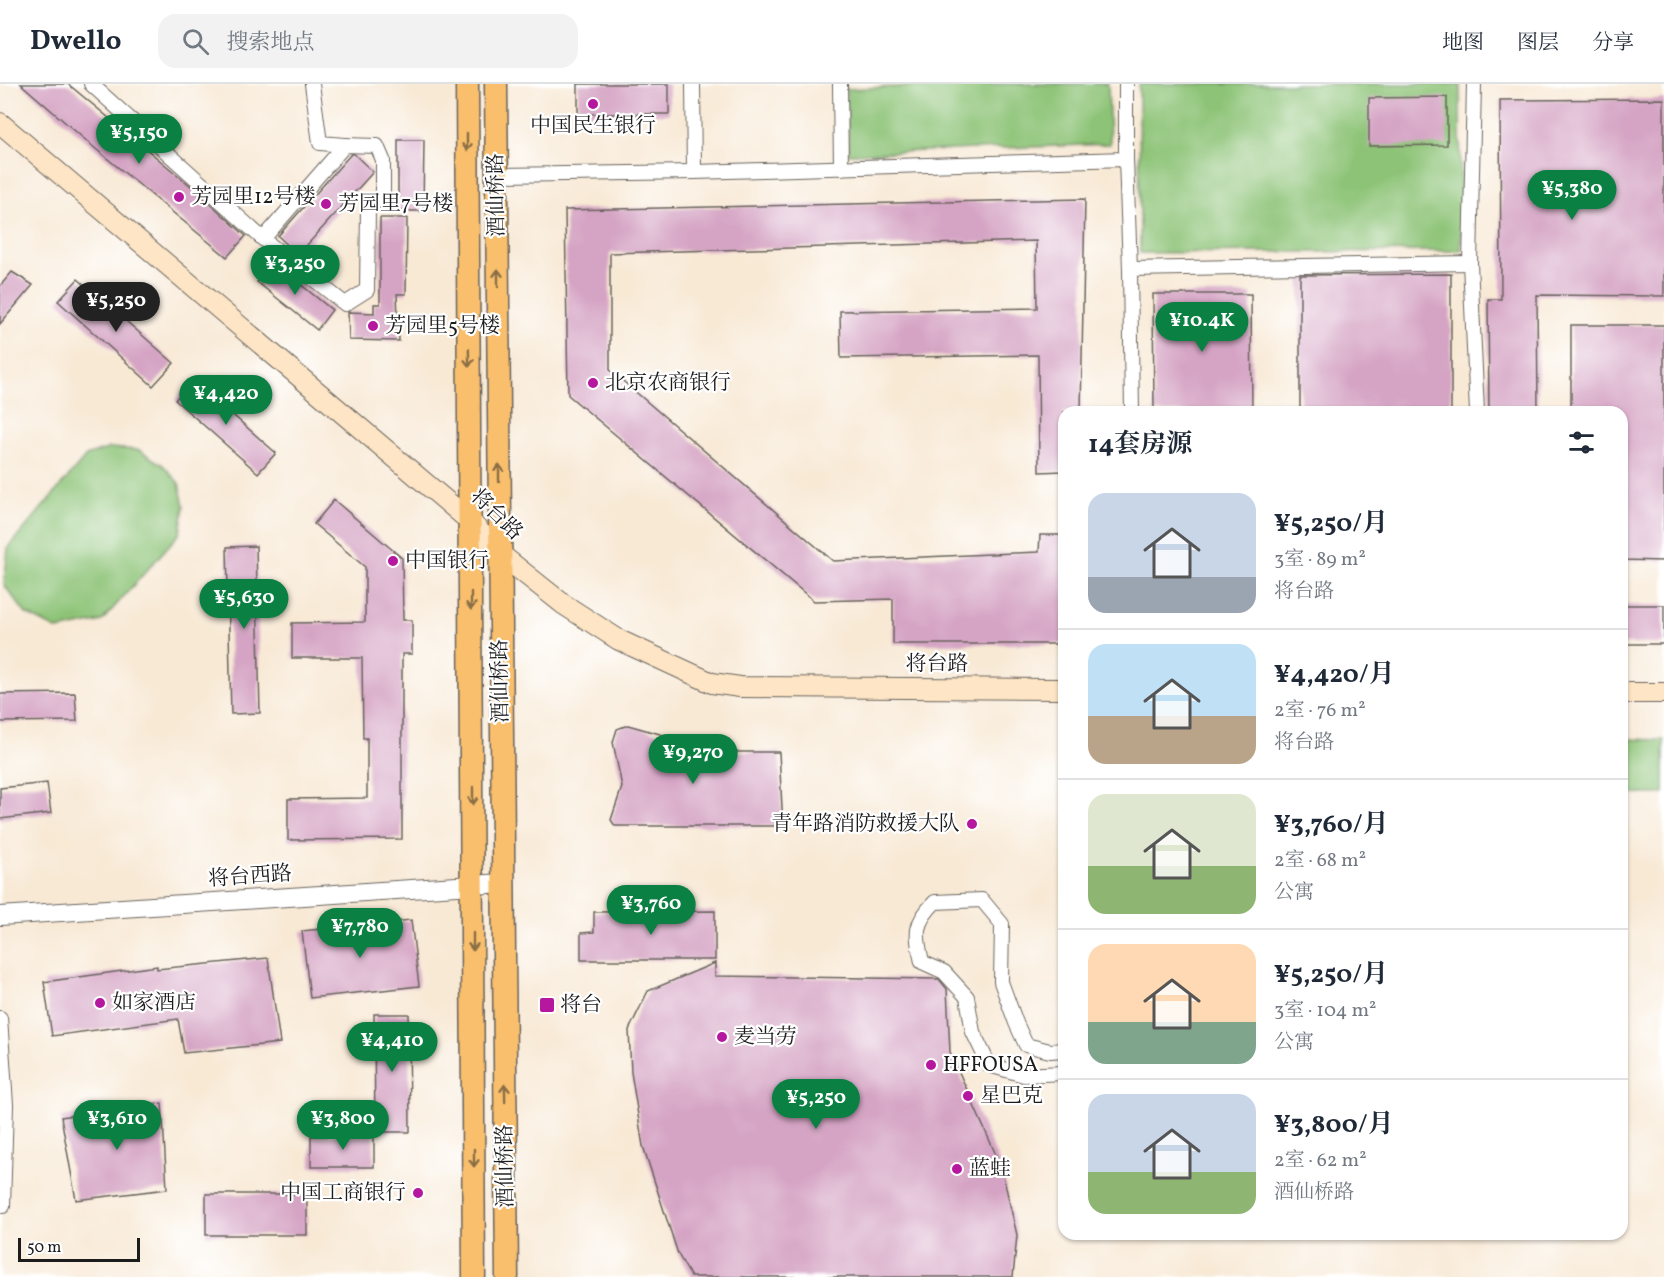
<!DOCTYPE html>
<html lang="zh">
<meta charset="utf-8">
<style>
:root{--surface:#fff;--page:#f2f2f3;--text:#1f2937;--muted:#747a83;--line:#e0e1e3;--accent:#0b8043}
body{margin:0;font-family:Vollkorn,"Noto Serif SC",serif;background:var(--page);color:var(--text);height:100vh;display:flex;flex-direction:column;font-size:22px;white-space:nowrap}
*{box-sizing:border-box;margin:0}
p{font-size:20px;color:var(--muted)}
.icon{flex:none;width:33px;height:33px;fill:none;stroke:currentColor;stroke-width:2;stroke-linecap:round;stroke-linejoin:round}
.map{position:relative;flex:1;overflow:hidden}
.sheet{position:absolute;left:1058px;top:322px;width:570px;height:834px;display:flex;flex-direction:column;background:var(--surface);border-radius:18px;box-shadow:0 2px 4px #0004}
.sheet>*{flex:none}
.scale{position:absolute;left:18px;bottom:15px;width:122px;box-sizing:border-box;padding-left:6px;border:3px solid #1c1c1c;border-top:0;font-size:16px;line-height:21px;white-space:nowrap;color:#1c1c1c;-webkit-text-stroke:4px #fff;paint-order:stroke}
.price{position:absolute;translate:-50% -51px;padding:0 14px;border-radius:21px;background:var(--accent);color:#fff;font-size:20px;line-height:39px;filter:drop-shadow(0 2px 3px #0008)}
.price::after{content:'';position:absolute;left:50%;top:36px;width:18px;height:14px;margin-left:-9px;background:inherit;clip-path:polygon(0 0,100% 0,50% 100%)}
.price.active{background:#222;color:#fff}
ul{padding:0;list-style:none}
li{display:flex;align-items:center;gap:18px;height:150px;padding:0 30px}
li+li{border-top:2px solid var(--line)}
li span{display:grid;place-items:center;flex:none;width:168px;height:120px;border-radius:18px;color:#555}
li>.icon{margin-inline-start:auto}
span .icon{width:72px;height:72px;fill:#fffc;stroke-width:1}
li b{font-size:26px}
h2{display:flex;justify-content:space-between;align-items:center;height:72px;padding:0 30px;font-size:26px}
header{display:flex;align-items:center;gap:36px;box-sizing:border-box;height:84px;padding:0 30px;background:var(--surface);border-bottom:2px solid var(--line)}
header strong{font-size:28px}
nav{display:flex;gap:33px;margin-inline-start:auto;font-size:21px}
.search{width:420px;height:54px;background:var(--page);display:flex;align-items:center;gap:15px;box-sizing:border-box;padding:0 21px;border-radius:18px;color:var(--muted);font-size:22px}
.map>svg:first-child{display:block}
.green{fill:#8cc376;stroke:#547049;stroke-width:1.5}
.building{fill:#d5a4c4}
.lines{fill:none;stroke-linecap:round;stroke-linejoin:round}
.minor-casing{stroke:#69645d;stroke-width:16}
.tertiary-casing{stroke:#69645d;stroke-width:20}
.secondary-casing{stroke:#69645d;stroke-width:22}
.primary-casing{stroke:#69645d;stroke-width:25}
.minor{stroke:#fff;stroke-width:14}
.tertiary{stroke:#fff;stroke-width:18}
.secondary{stroke:#fde5c5;stroke-width:20}
.primary{stroke:#f9bf6d;stroke-width:22}
.oneway{stroke:#8a6e44}
.poi-dot{fill:#b5179e;stroke:#fff;stroke-width:2}
.labels{text-anchor:middle;dominant-baseline:central;stroke-width:4.5;stroke-linejoin:round;paint-order:stroke}
.poi-label{font-size:21px;fill:#1c1c1c;stroke:#fff;text-anchor:start}
.street-label{font-size:21px;fill:#1c1c1c;stroke:#fff}
</style>
<header>
<strong>Dwello</strong>
<div class="search"><svg class="icon" aria-label="search" viewBox="0 0 24 24"><circle cx="10" cy="10" r="6"/><path d="M15 15l6 6"/></svg>搜索地点</div>
<nav><a>地图</a><a>图层</a><a>分享</a></nav>
</header>
<div class="map">
<svg width="1664" height="1193" viewBox="0 0 1664 1193">
<rect width="100%" height="100%" fill="#fff"/>
<filter id="ink" filterUnits="userSpaceOnUse"><feTurbulence type="fractalNoise" baseFrequency=".0167" numOctaves="2"/><feDisplacementMap in="SourceGraphic" scale="12" xChannelSelector="R" yChannelSelector="G"/><feConvolveMatrix kernelMatrix="1 2 1 2 8 2 1 2 1" color-interpolation-filters="sRGB"/></filter>
<filter id="wash" filterUnits="userSpaceOnUse"><feTurbulence type="fractalNoise" baseFrequency=".008" numOctaves="4" result="noise"/><feDisplacementMap in="SourceGraphic" scale="24" xChannelSelector="R" yChannelSelector="G"/><feGaussianBlur stdDeviation="1.35" result="paint"/><feColorMatrix in="noise" values="0 0 0 0 0 0 0 0 0 0 0 0 0 0 0 0 0 1.4 0 .05"/><feComposite in="paint" operator="in"/></filter>
<g filter="url(#wash)">
<rect width="100%" height="100%" fill="#f8e9d5"/>
<g class="green">
<path d="M974,0H1108L1110,60L849,70L846,5Z"/>
<path d="M1139,0H1460L1461,167L1140,169Z"/>
<path d="M110,364L139,366L163,381L179,399L184,422L180,449L102,537L58,546L26,530L4,501L8,464L86,372Z"/>
<path d="M1622,655L1664,656V710H1622Z"/>
</g>
<g id="blocks">
<g class="building">
<path d="M21,0H68L192,103L246,152L227,173L97,66Z"/>
<rect x="578" y="0" width="91" height="30"/>
<path d="M1447,13V61L1369,62V14Z"/>
<path d="M1664,15V212L1537,211L1538,328H1489L1488,215H1501L1500,16Z"/>
<path d="M398,56H424L423,127H398Z"/>
<path d="M351,70H354L373,88L298,171L278,152Z"/>
<path d="M1085,115L1081,328H1064V387L1039,388L1038,271L841,274L840,227L1037,224L1036,157L610,169V286L833,477L1039,468L1040,451H1064V560H893V515L814,517L568,311L565,126Z"/>
<path d="M380,134H407L406,210H397L399,257L349,256L348,228L374,229V220H380Z"/>
<path d="M276,177L286,185L284,187L332,226L317,246L257,198Z"/>
<path d="M12,188L33,201L0,240V202Z"/>
<path d="M1451,190V328H1300V191Z"/>
<path d="M78,195L174,279L153,302L58,217Z"/>
<path d="M1153,210H1251L1252,328H1154Z"/>
<path d="M1571,241H1664V477L1622,476V328H1571Z"/>
<path d="M193,296L276,369L258,389L175,316Z"/>
<path d="M334,416L402,474L403,536H412V570H402V755L288,756V715L367,714V654H363L362,574H292V539L365,538V483L314,440Z"/>
<path d="M256,462L260,629L231,630L227,463Z"/>
<rect x="1622" y="521" width="42" height="39"/>
<path d="M75,609L77,637L0,638V610Z"/>
<path d="M628,641L674,654L681,662L684,679H709L736,668H779L783,742H615L611,736L622,703L613,658L617,645Z"/>
<path d="M47,699L51,729L0,735V704Z"/>
<path d="M715,827V876H581V849L594,848V828Z"/>
<path d="M411,836L419,902L310,914L302,847Z"/>
<path d="M268,874L280,959L184,969L178,935L52,952L44,898L157,882V885Z"/>
<path d="M715,879V892L939,895L947,905L950,968L1001,1082L1017,1151L1013,1193H691L678,1170L643,1062L631,988L629,946L648,907Z"/>
<path d="M374,930H409L410,1048H375Z"/>
<path d="M162,1019L167,1105L76,1116L61,1033Z"/>
<path d="M374,1051V1083H311V1052Z"/>
<rect x="206" y="1110" width="101" height="41"/>
</g>
</g>
</g>
<g filter="url(#ink)">
<use href="#blocks" fill-opacity="0" stroke="#69645d" stroke-width="1.5"/>
<g class="lines">
<defs>
<g id="minor">
<path d="M91,0L263,155L345,220L367,206L368,125L383,111V76L377,62L345,61L263,155"/>
<path d="M312,0L320,59L345,61"/>
<path d="M693,0L694,88"/>
<path d="M840,0L841,84"/>
<path d="M1474,0L1470,179L1477,328"/>
<path d="M1126,75L1130,185L1132,328"/>
<path d="M496,91L694,88L1126,75V0"/>
<path d="M1130,185L1470,179"/>
<path d="M0,934L6,1021L3,1122"/>
<path d="M1064,966L1050,967L1026,961L1016,939L1001,898L1002,840L982,816L935,818C913,840 916,850 922,878L944,888L967,913L973,948L989,981L1024,991L1062,989L1064,986"/>
</g>
<path id="tertiary" d="M0,832L503,799"/>
<g id="secondary">
<path d="M0,39L471,438L499,469L563,520L619,556L712,599L740,603L1064,605"/>
<path d="M1622,609H1664"/>
</g>
<g id="primary">
<path d="M467,0L474,1193"/>
<path d="M496,0L507,1193"/>
</g>
</defs>
<use href="#minor" class="minor-casing"/>
<use href="#tertiary" class="tertiary-casing"/>
<use href="#secondary" class="secondary-casing"/>
<use href="#primary" class="primary-casing"/>
<use href="#minor" class="minor"/>
<use href="#tertiary" class="tertiary"/>
<use href="#secondary" class="secondary"/>
<use href="#primary" class="primary"/>
</g>
<defs><path id="oneway-shaft" d="M-6 0H5M1.5-3L5.5 0L1.5 3" fill="none" stroke-width="1.6" stroke-linecap="round" stroke-linejoin="round" transform="scale(1.5)"/></defs>
<g class="oneway">
<use href="#oneway-shaft" transform="translate(467 58) rotate(90)"/>
<use href="#oneway-shaft" transform="translate(498 194) rotate(-90)"/>
<use href="#oneway-shaft" transform="translate(469 274) rotate(89)"/>
<use href="#oneway-shaft" transform="translate(499 389) rotate(-90)"/>
<use href="#oneway-shaft" transform="translate(471 517) rotate(90)"/>
<use href="#oneway-shaft" transform="translate(473 712) rotate(90)"/>
<use href="#oneway-shaft" transform="translate(473 858) rotate(90)"/>
<use href="#oneway-shaft" transform="translate(505 1009) rotate(-91)"/>
<use href="#oneway-shaft" transform="translate(474 1074) rotate(90)"/>
</g>
</g>
<g class="poi-dot">
<circle cx="593" cy="20" r="6"/>
<circle cx="179" cy="113" r="6"/>
<circle cx="326" cy="120" r="6"/>
<circle cx="373" cy="242" r="6"/>
<circle cx="593" cy="299" r="6"/>
<circle cx="393" cy="477" r="6"/>
<circle cx="972" cy="740" r="6"/>
<circle cx="100" cy="919" r="6"/>
<rect x="539" y="913" width="16" height="16" rx="3"/>
<circle cx="722" cy="953" r="6"/>
<circle cx="931" cy="981" r="6"/>
<circle cx="968" cy="1012" r="6"/>
<circle cx="957" cy="1085" r="6"/>
<circle cx="418" cy="1109" r="6"/>
</g>
<g class="labels">
<g class="poi-label">
<text x="593" y="42" text-anchor="middle">中国民生银行</text>
<text x="191" y="113">芳园里12号楼</text>
<text x="338" y="120">芳园里7号楼</text>
<text x="385" y="242">芳园里5号楼</text>
<text x="605" y="299">北京农商银行</text>
<text x="405" y="477">中国银行</text>
<text x="960" y="740" text-anchor="end">青年路消防救援大队</text>
<text x="112" y="919">如家酒店</text>
<text x="560" y="921">将台</text>
<text x="734" y="953">麦当劳</text>
<text x="943" y="981">HFFOUSA</text>
<text x="980" y="1012">星巴克</text>
<text x="969" y="1085">蓝蛙</text>
<text x="406" y="1109" text-anchor="end">中国工商银行</text>
</g>
<g class="street-label">
<text transform="translate(497 111) rotate(-91)">酒仙桥路</text>
<text transform="translate(496 431) rotate(44)">将台路</text>
<text x="937" y="580">将台路</text>
<text transform="translate(501 597) rotate(-91)">酒仙桥路</text>
<text transform="translate(250 793) rotate(-4)">将台西路</text>
<text transform="translate(506 1082) rotate(-91)">酒仙桥路</text>
</g>
</g>
</svg>
<div class="scale">50 m</div>
<b class="price" style="left:139px;top:81px">¥5,150</b>
<b class="price" style="left:1572px;top:137px">¥5,380</b>
<b class="price" style="left:295px;top:212px">¥3,250</b>
<b class="price active" style="left:116px;top:249px">¥5,250</b>
<b class="price" style="left:1202px;top:269px">¥10.4K</b>
<b class="price" style="left:226px;top:342px">¥4,420</b>
<b class="price" style="left:244px;top:546px">¥5,630</b>
<b class="price" style="left:693px;top:701px">¥9,270</b>
<b class="price" style="left:651px;top:852px">¥3,760</b>
<b class="price" style="left:360px;top:875px">¥7,780</b>
<b class="price" style="left:392px;top:989px">¥4,410</b>
<b class="price" style="left:816px;top:1046px">¥5,250</b>
<b class="price" style="left:117px;top:1067px">¥3,610</b>
<b class="price" style="left:343px;top:1067px">¥3,800</b>
<section class="sheet">
<h2>14套房源<svg class="icon" aria-label="filters" viewBox="0 0 24 24"><path d="M4 7h16M4 17h16"/><circle cx="9" cy="7" r="2"/><circle cx="15" cy="17" r="2"/></svg></h2>
<ul>
<li><span style="background:linear-gradient(#c9d6e8 70%,#9aa5b1 0)"><svg class="icon" aria-label="home" viewBox="0 0 24 24"><path d="M3 11l9-7 9 7M6 9v11h12V9"/></svg></span><div><b>¥5,250/月</b><p>3室 · 89 m²</p><p>将台路</p></div></li>
<li><span style="background:linear-gradient(#bfe0f5 60%,#b9a48a 0)"><svg class="icon" aria-label="home" viewBox="0 0 24 24"><path d="M3 11l9-7 9 7M6 9v11h12V9"/></svg></span><div><b>¥4,420/月</b><p>2室 · 76 m²</p><p>将台路</p></div></li>
<li><span style="background:linear-gradient(#dfe7d0 60%,#8fb573 0)"><svg class="icon" aria-label="home" viewBox="0 0 24 24"><path d="M3 11l9-7 9 7M6 9v11h12V9"/></svg></span><div><b>¥3,760/月</b><p>2室 · 68 m²</p><p>公寓</p></div></li>
<li><span style="background:linear-gradient(#ffd9b3 65%,#7fa58c 0)"><svg class="icon" aria-label="home" viewBox="0 0 24 24"><path d="M3 11l9-7 9 7M6 9v11h12V9"/></svg></span><div><b>¥5,250/月</b><p>3室 · 104 m²</p><p>公寓</p></div></li>
<li><span style="background:linear-gradient(#c9d6e8 65%,#8fb573 0)"><svg class="icon" aria-label="home" viewBox="0 0 24 24"><path d="M3 11l9-7 9 7M6 9v11h12V9"/></svg></span><div><b>¥3,800/月</b><p>2室 · 62 m²</p><p>酒仙桥路</p></div></li>
</ul>
</section>
</div>
